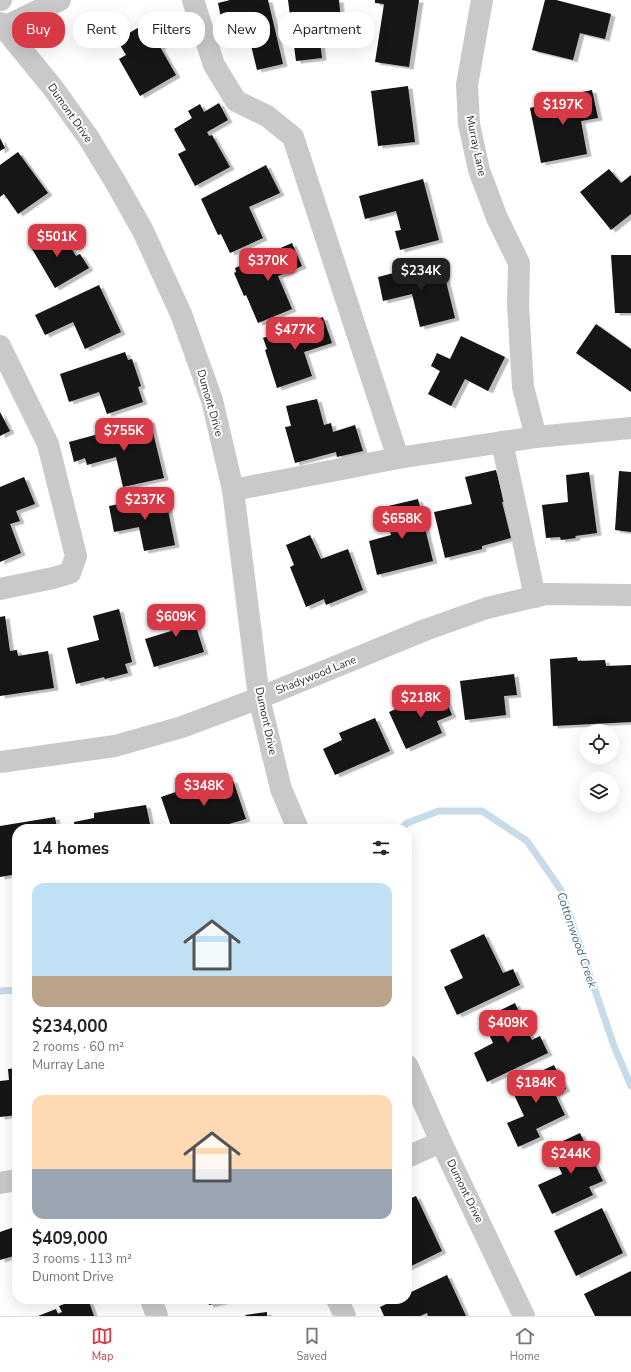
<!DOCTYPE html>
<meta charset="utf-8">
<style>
:root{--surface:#fff;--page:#f2f2f2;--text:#222;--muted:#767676;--line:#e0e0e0;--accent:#d73946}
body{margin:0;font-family:"Nunito Sans",sans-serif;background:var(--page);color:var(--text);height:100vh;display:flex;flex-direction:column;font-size:15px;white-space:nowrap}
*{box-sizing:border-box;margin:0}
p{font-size:13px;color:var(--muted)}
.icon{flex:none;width:22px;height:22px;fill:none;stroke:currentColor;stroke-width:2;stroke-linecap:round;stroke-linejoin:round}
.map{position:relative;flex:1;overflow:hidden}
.panel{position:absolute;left:12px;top:824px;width:400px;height:480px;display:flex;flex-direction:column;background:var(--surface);border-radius:16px;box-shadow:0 4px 16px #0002}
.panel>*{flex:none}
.top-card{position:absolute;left:12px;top:12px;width:400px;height:36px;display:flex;gap:8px}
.controls{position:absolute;left:579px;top:724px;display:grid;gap:8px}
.controls a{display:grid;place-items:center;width:40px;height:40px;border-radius:50%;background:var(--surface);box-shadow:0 4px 16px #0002;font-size:20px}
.price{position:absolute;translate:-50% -34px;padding:0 9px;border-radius:8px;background:var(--accent);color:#fff;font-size:13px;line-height:26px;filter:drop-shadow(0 1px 2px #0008)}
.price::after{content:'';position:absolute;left:50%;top:24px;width:12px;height:9px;margin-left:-6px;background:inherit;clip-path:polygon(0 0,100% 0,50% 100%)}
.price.active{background:#222;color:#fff}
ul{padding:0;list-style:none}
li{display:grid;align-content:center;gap:8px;height:212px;padding:0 20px}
li span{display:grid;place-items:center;height:124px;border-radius:12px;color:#555}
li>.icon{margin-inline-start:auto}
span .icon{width:72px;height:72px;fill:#fffc;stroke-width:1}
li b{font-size:17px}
h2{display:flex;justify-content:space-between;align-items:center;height:48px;padding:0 20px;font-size:17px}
.tag{padding:0 14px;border-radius:16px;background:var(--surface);box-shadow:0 4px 16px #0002;font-size:14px;line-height:36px}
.tag.active{background:var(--accent);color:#fff}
.tabs{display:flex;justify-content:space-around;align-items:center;height:56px;border-top:1px solid var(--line);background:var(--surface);font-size:11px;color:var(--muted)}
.tabs a{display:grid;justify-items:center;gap:2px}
.tabs .active{color:var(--accent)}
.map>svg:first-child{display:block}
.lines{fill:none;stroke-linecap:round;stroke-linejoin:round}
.stream{stroke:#c7dbe8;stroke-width:7}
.building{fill:#131313;filter:url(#shadow)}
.minor{stroke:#c9c9c9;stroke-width:22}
.labels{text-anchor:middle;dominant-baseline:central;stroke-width:4;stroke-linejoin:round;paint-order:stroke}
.street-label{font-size:11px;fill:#2c2c2c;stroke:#fff}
.water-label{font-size:12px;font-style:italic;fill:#416c87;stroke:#fff}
</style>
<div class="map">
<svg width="631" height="1316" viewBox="0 0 631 1316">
<defs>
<filter id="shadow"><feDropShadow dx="4.5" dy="2.5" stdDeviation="0" flood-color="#0004"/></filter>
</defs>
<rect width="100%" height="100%" fill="#fff"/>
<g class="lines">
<g class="stream">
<path d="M401,829L407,823L439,811H482L527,841L561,890L614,1046L631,1086"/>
<path d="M0,991L17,990"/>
</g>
</g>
<g class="building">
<path d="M230,0H268L283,64L257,70L249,37L226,42L218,3Z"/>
<path d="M288,0H339L341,21L318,24L322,58L296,61Z"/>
<path d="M375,0H419L409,67L375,62L384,4L375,3Z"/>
<path d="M545,0H556L611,14L605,39L580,33L573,60L532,50Z"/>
<path d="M162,14L175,38L160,47L176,75L140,96L119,59L126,55L117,40Z"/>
<path d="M408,86L415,142L378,146L371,91Z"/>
<path d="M592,90L598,118L581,121L587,154L541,163L530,108L553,102L552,98Z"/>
<path d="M219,103L228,120L207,132L209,136L212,135L230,167L195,186L178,154L186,150L174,129L192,118L188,111L200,104L204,112Z"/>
<path d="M0,138L5,148L0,151Z"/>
<path d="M18,152L48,193L18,214L4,194L0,197V165Z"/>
<path d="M266,165L280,193L249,207L263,238L230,253L221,234L218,235L201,199Z"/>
<path d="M609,169L621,183L631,175V214L611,230L580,192Z"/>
<path d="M423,179L439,240L400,250L395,231L401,230L396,211L365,219L359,196Z"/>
<path d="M50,229L56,238L62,234L76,256L80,254L89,268L55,288L28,242Z"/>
<path d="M292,243L302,266L278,276L292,309L258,323L246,295L244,296L234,273L236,272L235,268Z"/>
<path d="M611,255H631V313H615Z"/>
<path d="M441,261L455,318L420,327L412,294L383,301L378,277Z"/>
<path d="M99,285L121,332L85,349L73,322L45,335L35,315Z"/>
<path d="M323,317L332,343L304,352L312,376L277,388L265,350L267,349L263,338Z"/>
<path d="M596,324L631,349V392L576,353Z"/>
<path d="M461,336L505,357L488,391L465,379L451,406L428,394L440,371L431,366L437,353L450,359Z"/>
<path d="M125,352L128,360L132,359L141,386L138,387L143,402L107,414L99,392L69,402L60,374Z"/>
<path d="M317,399L324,425L331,423L333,432L355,425L363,451L337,457L336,452L295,463L285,427L291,426L286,406Z"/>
<path d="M0,412L10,431L0,436Z"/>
<path d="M150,420L164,478L123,487L116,457L87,465L85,458L74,462L69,442Z"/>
<path d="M496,470L504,502H502L511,538L482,546V549L445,558L434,512L472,504L465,477Z"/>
<path d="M619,471L631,472V532L615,530Z"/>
<path d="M589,472L597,533L575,536L576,538L561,540L560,537L546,538L542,505L568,502L566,475Z"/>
<path d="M24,477L35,504L16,511L20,521L10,524L21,553L0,562V487Z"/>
<path d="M165,495L175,545L144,551L139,527L114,532L109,506Z"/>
<path d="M418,499L433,561L377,575L369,541L391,535L384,507Z"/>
<path d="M310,535L321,559L348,549L363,590L326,605L324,599L306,607L290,567L294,565L286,545Z"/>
<path d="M189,604L204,652L154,667L145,639L171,631L165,611Z"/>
<path d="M119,609L132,662L125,664L128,673L105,679L104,677L76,684L67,648L99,640L93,616Z"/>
<path d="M5,616L10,651L17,650L18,656L48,651L54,688L0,696V617Z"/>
<path d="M577,657L578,661L605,660L606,666L631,665V722L553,726L550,659Z"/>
<path d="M514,674L517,695L504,696L506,715L465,720L460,681Z"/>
<path d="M441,689L452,715L437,721L442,733L406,749L389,712Z"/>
<path d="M375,718L390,751L335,775L323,749L342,740L339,733Z"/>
<path d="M233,780L246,819L212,829H172L161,797L199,784V786L211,782L212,786Z"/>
<path d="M146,805L151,829H75L74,822L94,818V813Z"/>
<path d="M55,817L57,829H17V874L0,877V826Z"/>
<path d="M484,934L503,973L513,969L520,985L457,1015L444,987L463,978L450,950Z"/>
<path d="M515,1003L532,1040L540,1036L548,1053L487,1082L474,1053L493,1043L482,1019Z"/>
<path d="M554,1065L566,1089L555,1094L565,1115L536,1129L540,1137L518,1147L507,1123L524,1116L510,1086Z"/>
<path d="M17,1068V1115L0,1117V1081L9,1080L8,1069Z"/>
<path d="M580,1133L603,1181L589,1187L593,1195L552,1214L538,1185L562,1174L550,1147Z"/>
<path d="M416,1196L442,1251L407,1268V1200Z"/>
<path d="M602,1208L623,1253L576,1276L554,1231Z"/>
<path d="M17,1226V1255L0,1260V1232Z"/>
<path d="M631,1271V1316H595L584,1294Z"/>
<path d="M447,1275L466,1316H428L427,1313L420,1316H384L380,1307L397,1299H407V1294Z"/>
<path d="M77,1299H88L94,1316H38L56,1309L58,1314L62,1312L59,1306Z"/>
<path d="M207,1299H230V1300L209,1305Z"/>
<path d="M267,1312V1316H246L245,1315Z"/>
</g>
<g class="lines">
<g class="minor">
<path d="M0,0H1"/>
<path d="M193,0L214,65L236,101L267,116L293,137L398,458"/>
<path d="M482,0L467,85L469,124L479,170L497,218L519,263L518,305L523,387L536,437"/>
<path d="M0,23L53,88L88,137L116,183L143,231L181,314L212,400L233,490L259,698L281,789L298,829"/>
<path d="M0,29L60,0"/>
<path d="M0,346L48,444L76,556L70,573L53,578L0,589"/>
<path d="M502,442L535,597"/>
<path d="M233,490L398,458L536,437L631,428"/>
<path d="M0,762L115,746L182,727L259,698L425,630L487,608L546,594L631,595"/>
<path d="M407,1065L441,1142L524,1316"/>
<path d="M407,1157L441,1142"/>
<path d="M0,1183L17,1180"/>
<path d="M151,1299L157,1316"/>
<path d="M337,1299L345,1316"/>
</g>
</g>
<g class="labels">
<g class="street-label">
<text transform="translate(70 113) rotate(55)">Dumont Drive</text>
<text transform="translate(476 146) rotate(78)">Murray Lane</text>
<text transform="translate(210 403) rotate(74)">Dumont Drive</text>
<text transform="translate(316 675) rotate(-22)">Shadywood Lane</text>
<text transform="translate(266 721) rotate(78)">Dumont Drive</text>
<text transform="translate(465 1191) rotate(64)">Dumont Drive</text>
</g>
<g class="water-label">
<text transform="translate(577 940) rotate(71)">Cottonwood Creek</text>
</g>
</g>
</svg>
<div class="controls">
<a><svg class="icon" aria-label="locate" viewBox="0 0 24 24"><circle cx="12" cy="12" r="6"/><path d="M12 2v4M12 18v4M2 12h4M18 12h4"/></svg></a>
<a><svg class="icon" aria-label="layers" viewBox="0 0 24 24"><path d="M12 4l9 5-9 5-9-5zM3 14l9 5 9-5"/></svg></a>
</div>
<b class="price" style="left:563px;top:126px">$197K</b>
<b class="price" style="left:57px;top:258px">$501K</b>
<b class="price" style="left:268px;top:282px">$370K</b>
<b class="price active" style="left:421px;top:292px">$234K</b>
<b class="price" style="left:295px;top:351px">$477K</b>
<b class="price" style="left:124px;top:452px">$755K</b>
<b class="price" style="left:145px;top:521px">$237K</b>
<b class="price" style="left:402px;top:540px">$658K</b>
<b class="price" style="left:176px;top:638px">$609K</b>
<b class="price" style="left:421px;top:719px">$218K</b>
<b class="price" style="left:204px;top:807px">$348K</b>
<b class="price" style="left:508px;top:1044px">$409K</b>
<b class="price" style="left:536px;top:1104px">$184K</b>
<b class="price" style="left:571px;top:1175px">$244K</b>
<div class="top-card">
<a class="tag active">Buy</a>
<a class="tag">Rent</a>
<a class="tag">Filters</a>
<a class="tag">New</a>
<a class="tag">Apartment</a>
</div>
<section class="panel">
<h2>14 homes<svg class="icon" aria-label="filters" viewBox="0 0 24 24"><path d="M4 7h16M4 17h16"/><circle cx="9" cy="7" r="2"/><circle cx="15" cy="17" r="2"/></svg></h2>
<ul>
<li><span style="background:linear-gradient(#bfe0f5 75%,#b9a48a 0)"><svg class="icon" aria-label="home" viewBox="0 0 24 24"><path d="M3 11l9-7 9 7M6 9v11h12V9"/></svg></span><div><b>$234,000</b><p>2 rooms · 60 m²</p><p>Murray Lane</p></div></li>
<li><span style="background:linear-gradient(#ffd9b3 60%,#9aa5b1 0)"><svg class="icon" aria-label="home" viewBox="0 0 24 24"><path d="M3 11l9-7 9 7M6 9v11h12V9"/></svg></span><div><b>$409,000</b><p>3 rooms · 113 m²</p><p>Dumont Drive</p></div></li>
</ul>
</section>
</div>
<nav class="tabs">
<a class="active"><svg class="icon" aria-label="map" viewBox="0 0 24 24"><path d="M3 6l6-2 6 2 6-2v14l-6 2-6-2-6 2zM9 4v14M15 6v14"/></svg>Map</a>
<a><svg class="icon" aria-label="saved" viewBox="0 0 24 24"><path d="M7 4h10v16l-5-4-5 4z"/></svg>Saved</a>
<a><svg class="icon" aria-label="home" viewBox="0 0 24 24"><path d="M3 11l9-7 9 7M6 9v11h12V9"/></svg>Home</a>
</nav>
